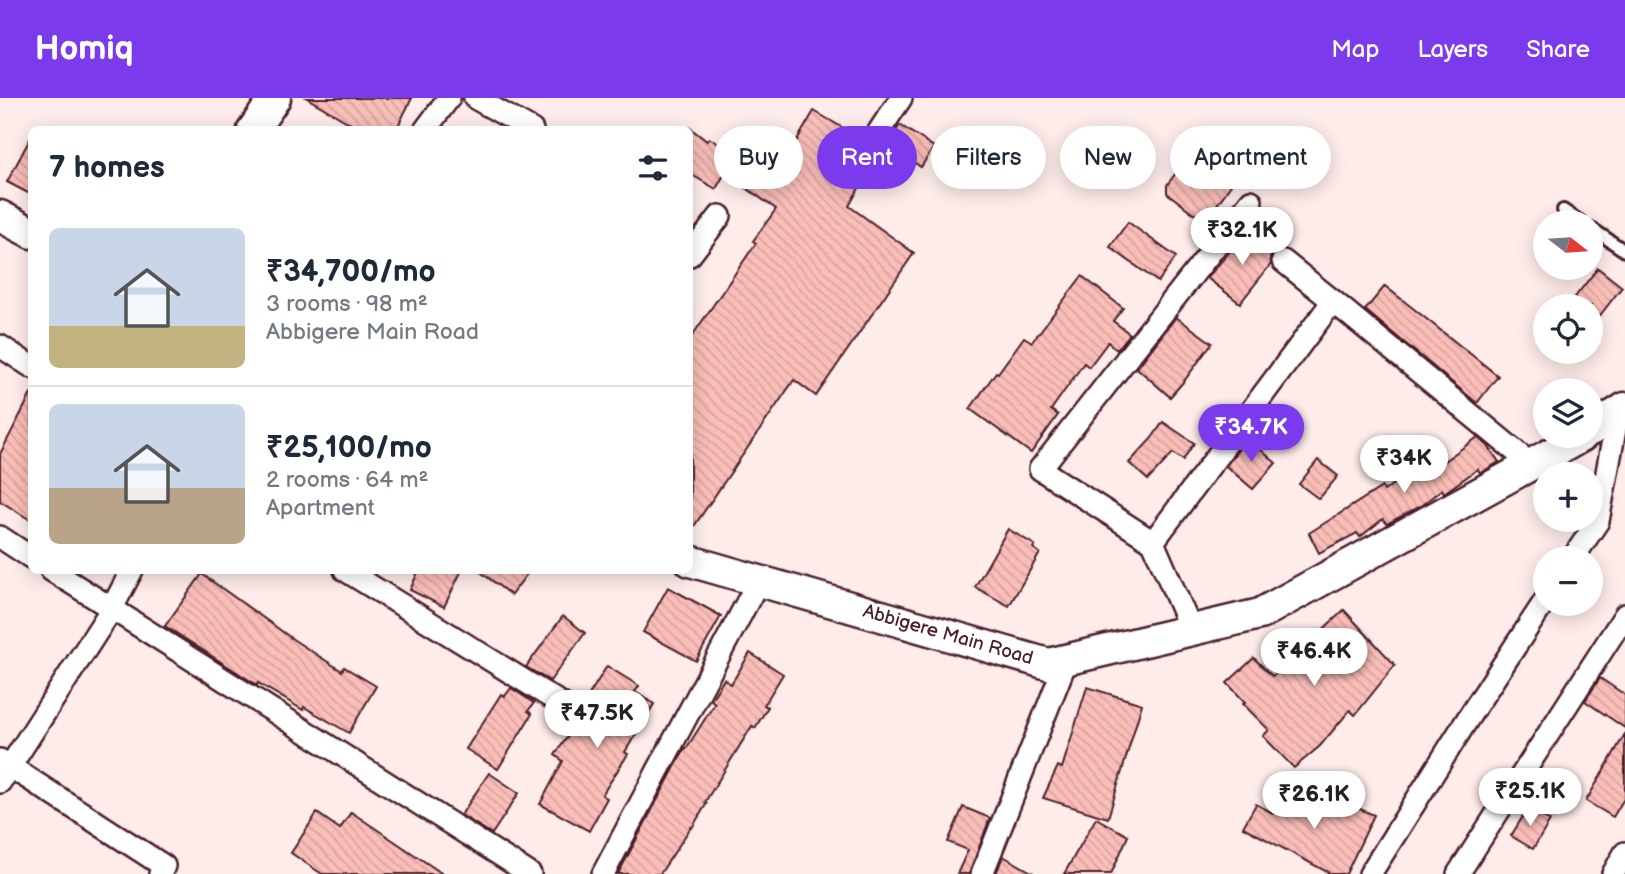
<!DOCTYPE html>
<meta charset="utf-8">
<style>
:root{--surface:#fff;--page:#f6f6f7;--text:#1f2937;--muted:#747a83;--line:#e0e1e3;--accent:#7c3aed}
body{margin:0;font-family:"Balsamiq Sans",sans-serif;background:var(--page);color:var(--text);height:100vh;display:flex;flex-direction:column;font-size:26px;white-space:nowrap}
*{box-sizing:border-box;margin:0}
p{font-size:23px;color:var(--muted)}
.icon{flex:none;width:38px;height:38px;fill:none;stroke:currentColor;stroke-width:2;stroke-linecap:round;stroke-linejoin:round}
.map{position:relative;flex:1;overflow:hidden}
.panel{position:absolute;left:28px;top:28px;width:665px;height:448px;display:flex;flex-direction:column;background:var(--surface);border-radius:10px;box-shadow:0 4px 18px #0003}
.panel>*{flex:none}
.banner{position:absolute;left:714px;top:28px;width:665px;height:63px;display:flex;gap:14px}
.needle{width:46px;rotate:107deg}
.controls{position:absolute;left:1533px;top:112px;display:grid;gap:14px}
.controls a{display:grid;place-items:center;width:70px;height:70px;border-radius:50%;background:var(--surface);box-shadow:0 4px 18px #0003;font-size:35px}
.price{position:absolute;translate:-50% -60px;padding:0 16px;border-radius:24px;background:#fff;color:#222;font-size:23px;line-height:46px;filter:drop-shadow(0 2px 4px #0008)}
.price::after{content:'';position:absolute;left:50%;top:42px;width:21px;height:16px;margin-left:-10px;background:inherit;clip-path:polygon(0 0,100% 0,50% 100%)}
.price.active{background:var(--accent);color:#fff}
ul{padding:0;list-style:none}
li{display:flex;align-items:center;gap:21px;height:175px;padding:0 21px}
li+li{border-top:2px solid var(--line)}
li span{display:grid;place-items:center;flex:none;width:196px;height:140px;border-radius:10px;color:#555}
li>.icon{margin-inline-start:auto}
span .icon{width:84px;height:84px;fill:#fffc;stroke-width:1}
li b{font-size:30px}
h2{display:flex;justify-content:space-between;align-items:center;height:84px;padding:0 21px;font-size:30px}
.chip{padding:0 24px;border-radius:32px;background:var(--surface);box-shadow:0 4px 18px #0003;font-size:24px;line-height:63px}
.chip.active{background:var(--accent);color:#fff}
header{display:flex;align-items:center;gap:42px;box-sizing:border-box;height:98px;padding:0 35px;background:var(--accent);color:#fff}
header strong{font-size:33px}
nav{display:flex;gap:38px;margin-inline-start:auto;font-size:24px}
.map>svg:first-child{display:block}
.building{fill:url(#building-back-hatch);stroke:#4a1f2b;stroke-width:2}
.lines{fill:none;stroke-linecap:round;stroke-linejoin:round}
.lane-casing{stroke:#4a1f2b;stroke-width:16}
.street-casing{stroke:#4a1f2b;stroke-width:26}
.secondary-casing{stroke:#4a1f2b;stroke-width:35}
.lane{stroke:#fff;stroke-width:10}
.street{stroke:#fff;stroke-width:21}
.secondary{stroke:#fff;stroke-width:30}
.labels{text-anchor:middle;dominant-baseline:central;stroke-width:6;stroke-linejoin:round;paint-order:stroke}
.street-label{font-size:19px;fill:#4a1f2b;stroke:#fff}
</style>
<header>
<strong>Homiq</strong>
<nav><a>Map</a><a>Layers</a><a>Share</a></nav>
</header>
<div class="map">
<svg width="1625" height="776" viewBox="0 0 1625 776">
<defs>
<pattern id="building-back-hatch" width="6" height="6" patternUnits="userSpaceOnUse" patternTransform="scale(1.75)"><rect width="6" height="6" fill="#fabeb8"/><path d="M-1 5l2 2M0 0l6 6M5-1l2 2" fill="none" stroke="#d8a39e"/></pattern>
</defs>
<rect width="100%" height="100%" fill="#feecea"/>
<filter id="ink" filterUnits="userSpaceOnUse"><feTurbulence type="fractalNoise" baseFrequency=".0143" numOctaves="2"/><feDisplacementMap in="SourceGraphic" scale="14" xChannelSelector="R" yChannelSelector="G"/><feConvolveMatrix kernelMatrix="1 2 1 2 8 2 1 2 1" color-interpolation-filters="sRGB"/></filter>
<g filter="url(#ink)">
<g class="building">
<path d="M307,0H412L396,32H361Z"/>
<path d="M814,13L852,35L830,73L859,90L849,108L914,155L816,298L794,282L690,434V241L756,145L753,143L776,111L725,75L716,91L690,76V30L707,43L709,40L755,67L757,63L777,76Z"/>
<path d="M900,27L934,49L921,69L887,46Z"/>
<path d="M32,37V97L7,84Z"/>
<path d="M1203,42L1242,71L1205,124L1167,95V87L1181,68L1183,70Z"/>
<path d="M1128,124L1176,159L1158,184L1110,149Z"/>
<path d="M1248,132L1274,154L1270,160L1271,166L1240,205L1207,180Z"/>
<path d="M1598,170L1622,189L1591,229V208H1568Z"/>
<path d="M1082,178L1123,210L1113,223L1130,236L1117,252L1108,244L1089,269L1084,265L1051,312L1058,317L1031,355L970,311L996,274L998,275L1024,239L1032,244Z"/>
<path d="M1385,188L1498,278L1477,305L1365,212Z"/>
<path d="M1176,219L1212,245L1184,283L1170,299L1137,270Z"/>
<path d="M32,294V423L0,403V356Z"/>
<path d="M1163,324L1194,345L1183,362L1173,355L1148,382L1129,365L1152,340Z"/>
<path d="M1478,339L1488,348L1499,364L1480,375L1478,371L1444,395L1442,391L1422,407L1387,426L1383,421L1360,439L1357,435L1319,455L1309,435L1382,389L1384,393L1401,380L1405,385L1441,358L1444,363Z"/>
<path d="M1247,340L1276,365L1253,391L1226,368Z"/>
<path d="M1318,362L1338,378L1319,401L1299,386Z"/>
<path d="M1008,431L1035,447L1033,450L1040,455L1009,508L975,489Z"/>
<path d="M419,472H462L444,509L410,492Z"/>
<path d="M478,472H530L511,497Z"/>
<path d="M202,476L294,542L342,573L344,569L376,588L349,635L304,609L303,612L258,585L257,587L165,528Z"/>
<path d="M668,489L721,518L696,563L643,534Z"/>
<path d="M1344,512L1395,567L1355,617L1350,612L1320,648L1294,670L1263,638L1269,632L1243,606L1245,604L1227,585L1254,560L1272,578L1275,576Z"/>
<path d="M563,518L585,535L550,583L526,569Z"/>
<path d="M750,555L783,576L764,607L768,609L755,630L752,628L705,704L707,705L692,730L691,729L660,776H618L685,650L686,651L715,605L711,602L724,581L731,586Z"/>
<path d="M607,568L639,588L635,594L654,606L625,654L628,656L602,697L607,700L589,733L540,706L563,663L555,657L574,629L586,634L593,632L597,627L599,621L597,614L584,605Z"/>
<path d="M1600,580L1625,597V630L1585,603Z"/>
<path d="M1087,589L1142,606L1108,720L1043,700L1058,668L1062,670Z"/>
<path d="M511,590L534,605L528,613L532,616L498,671L466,651L501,596L505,598Z"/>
<path d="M1625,636V699L1613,719L1586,703Z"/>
<path d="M489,675L519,695L492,736L461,717Z"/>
<path d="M1325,696L1374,717L1346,776H1331L1243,729L1256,706L1273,715L1287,697L1315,719Z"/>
<path d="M963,709L990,720L969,776H957L968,752L948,744Z"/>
<path d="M1528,710L1550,723L1533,751L1511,738Z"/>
<path d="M351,714L443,776H322L291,755L317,715L340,731Z"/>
<path d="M1096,720L1128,738L1111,776H1064Z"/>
<path d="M1003,758L1035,776H996Z"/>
</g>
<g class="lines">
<defs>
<g id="lane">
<path d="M1563,112L1581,124"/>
<path d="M1591,130L1625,153"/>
</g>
<g id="street">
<path d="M475,0L532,32"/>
<path d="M425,32L449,0"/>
<path d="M862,59L901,0"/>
<path d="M690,157L720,118"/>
<path d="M1283,163L1333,203L1532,367"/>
<path d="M0,248L32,269"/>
<path d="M0,439L32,460"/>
<path d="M1153,444L1040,371L1251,103"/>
<path d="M1573,460L1598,423L1618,315"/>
<path d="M51,472L530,776"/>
<path d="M345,472L586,621"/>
<path d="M1191,532L1153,444L1333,203"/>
<path d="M0,662L164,768L160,776"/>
<path d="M0,684L111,512L132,472"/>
<path d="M603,776L759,482"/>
<path d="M982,776L1067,561"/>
<path d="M1370,776L1472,614L1545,503"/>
<path d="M1458,776L1625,517"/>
<path d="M1613,776L1625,755"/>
</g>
<g id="secondary">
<path d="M253,32L275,0"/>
<path d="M0,118L32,135"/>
<path d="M1591,332L1625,310"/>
<path d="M690,463L1048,566L1260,516L1554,354L1582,338"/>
</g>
</defs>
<use href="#lane" class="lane-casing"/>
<use href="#street" class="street-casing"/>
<use href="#secondary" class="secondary-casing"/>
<use href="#lane" class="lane"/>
<use href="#street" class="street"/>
<use href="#secondary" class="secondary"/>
</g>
</g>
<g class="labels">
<g class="street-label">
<text transform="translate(948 537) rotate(16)">Abbigere Main Road</text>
</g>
</g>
</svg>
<div class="controls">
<a><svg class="needle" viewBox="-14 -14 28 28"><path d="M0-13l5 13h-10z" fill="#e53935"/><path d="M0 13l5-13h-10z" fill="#747a83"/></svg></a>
<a><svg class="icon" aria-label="locate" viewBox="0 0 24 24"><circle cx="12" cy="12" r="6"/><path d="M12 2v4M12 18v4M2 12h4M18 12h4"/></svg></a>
<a><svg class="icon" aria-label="layers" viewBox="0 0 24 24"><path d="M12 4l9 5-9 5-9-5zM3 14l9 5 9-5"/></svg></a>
<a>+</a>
<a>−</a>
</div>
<b class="price" style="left:1242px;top:169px">₹32.1K</b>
<b class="price active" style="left:1251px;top:366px">₹34.7K</b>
<b class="price" style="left:1404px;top:397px">₹34K</b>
<b class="price" style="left:1314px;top:590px">₹46.4K</b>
<b class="price" style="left:597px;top:652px">₹47.5K</b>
<b class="price" style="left:1530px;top:730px">₹25.1K</b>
<b class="price" style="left:1314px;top:733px">₹26.1K</b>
<div class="banner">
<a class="chip">Buy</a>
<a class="chip active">Rent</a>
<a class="chip">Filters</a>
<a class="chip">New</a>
<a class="chip">Apartment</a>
</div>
<section class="panel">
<h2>7 homes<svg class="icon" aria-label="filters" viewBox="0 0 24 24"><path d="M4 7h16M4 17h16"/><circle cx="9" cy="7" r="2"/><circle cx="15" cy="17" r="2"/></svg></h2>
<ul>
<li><span style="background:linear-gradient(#c9d6e8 70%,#c2b280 0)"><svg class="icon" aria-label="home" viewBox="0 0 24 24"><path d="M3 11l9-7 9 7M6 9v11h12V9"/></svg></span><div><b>₹34,700/mo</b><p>3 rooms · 98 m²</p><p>Abbigere Main Road</p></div></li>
<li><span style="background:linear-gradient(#c9d6e8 60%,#b9a48a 0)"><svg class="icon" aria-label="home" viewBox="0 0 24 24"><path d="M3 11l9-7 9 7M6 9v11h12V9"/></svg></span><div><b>₹25,100/mo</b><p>2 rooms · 64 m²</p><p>Apartment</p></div></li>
</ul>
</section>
</div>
